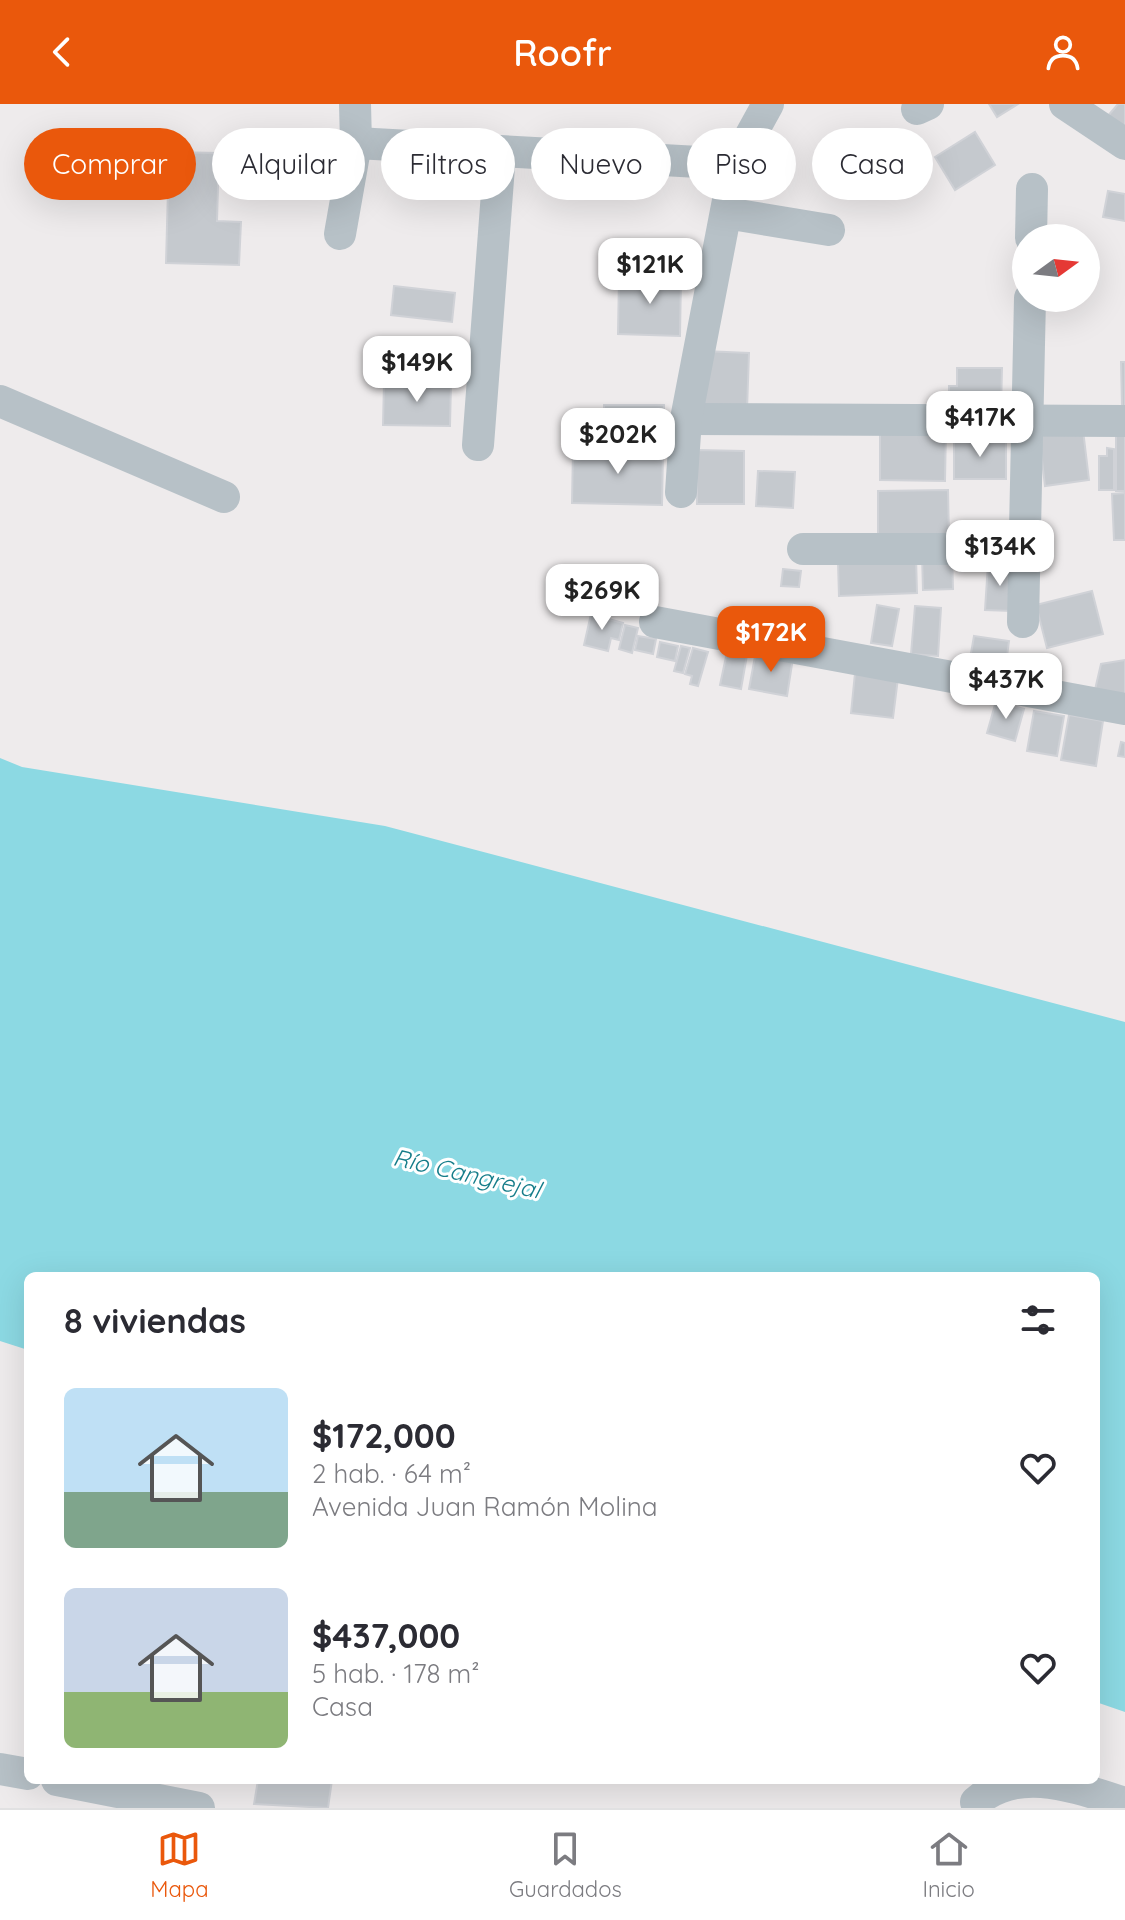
<!DOCTYPE html>
<html lang="es">
<meta charset="utf-8">
<style>
:root{--surface:#fff;--page:#f7f7f7;--text:#2b2b33;--muted:#7c7c81;--line:#e1e1e2;--accent:#ea580c}
body{margin:0;font-family:Quicksand,sans-serif;background:var(--page);color:var(--text);height:100vh;display:flex;flex-direction:column;font-size:30px;white-space:nowrap}
*{box-sizing:border-box;margin:0}
p{font-size:26px;color:var(--muted)}
.icon{flex:none;width:44px;height:44px;fill:none;stroke:currentColor;stroke-width:2;stroke-linecap:round;stroke-linejoin:round}
.map{position:relative;flex:1;overflow:hidden}
.side{position:absolute;left:24px;top:1168px;width:1076px;height:512px;display:flex;flex-direction:column;background:var(--surface);border-radius:12px;box-shadow:0 8px 32px #0002}
.side>*{flex:none}
.top-card{position:absolute;left:24px;top:24px;width:1078px;height:72px;display:flex;gap:16px}
.needle{width:52px;rotate:75deg}
.fabs{position:absolute;left:1012px;top:120px;display:grid;gap:16px}
.fabs a{display:grid;place-items:center;width:88px;height:88px;border-radius:50%;background:var(--surface);box-shadow:0 8px 32px #0002;font-size:40px}
.price{position:absolute;translate:-50% -68px;padding:0 18px;border-radius:16px;background:#fff;color:#222;font-size:26px;line-height:52px;filter:drop-shadow(0 2px 4px #0008)}
.price::after{content:'';position:absolute;left:50%;top:48px;width:24px;height:18px;margin-left:-12px;background:inherit;clip-path:polygon(0 0,100% 0,50% 100%)}
.price.on{background:var(--accent);color:#fff}
ul{padding:0;list-style:none}
li{display:flex;align-items:center;gap:24px;height:200px;padding:0 40px}
li span{display:grid;place-items:center;flex:none;width:224px;height:160px;border-radius:12px;color:#555}
li>.icon{margin-inline-start:auto}
span .icon{width:96px;height:96px;fill:#fffc;stroke-width:1}
li b{font-size:34px}
h2{display:flex;justify-content:space-between;align-items:center;height:96px;padding:0 40px;font-size:34px}
.pill{padding:0 28px;border-radius:36px;background:var(--surface);box-shadow:0 8px 32px #0002;font-size:28px;line-height:72px}
.pill.on{background:var(--accent);color:#fff}
header{display:flex;justify-content:space-between;align-items:center;height:104px;padding:0 40px;background:var(--accent);color:#fff;font-size:36px;font-weight:600}
.tab-bar{display:flex;justify-content:space-around;align-items:center;height:112px;border-top:2px solid var(--line);background:var(--surface);font-size:22px;color:var(--muted)}
.tab-bar a{display:grid;justify-items:center;gap:4px}
.tab-bar .on{color:var(--accent)}
.map>svg:first-child{display:block}
.water{fill:#8cd9e3}
.building{fill:#c5c9ce;stroke:#d0d2d7;stroke-width:2}
.lines{fill:none;stroke-linecap:round;stroke-linejoin:round}
.minor{stroke:#b7c1c7;stroke-width:32}
.labels{text-anchor:middle;dominant-baseline:central;stroke-width:6;stroke-linejoin:round;paint-order:stroke}
.water-label{font-size:24px;font-style:italic;fill:#167d8a;stroke:#fff}
</style>
<header><svg class="icon" aria-label="back" viewBox="0 0 24 24"><path d="M15 5l-7 7 7 7"/></svg>Roofr<svg class="icon" aria-label="person" viewBox="0 0 24 24"><circle cx="12" cy="8" r="4"/><path d="M4 21q1-7 8-7t8 7"/></svg></header>
<div class="map">
<svg width="1125" height="1704" viewBox="0 0 1125 1704">
<rect width="100%" height="100%" fill="#eeebec"/>
<path class="water" d="M0,654L22,663L385,722L1125,918V1608L1096,1598V1172H28V1246L0,1237Z"/>
<g class="building">
<path d="M989,0H1018L997,13Z"/>
<path d="M1118,0H1125V28L1107,13Z"/>
<path d="M975,28L995,61L955,86L935,53Z"/>
<path d="M169,48L219,49L217,117L241,118L239,161L166,159Z"/>
<path d="M1108,87L1125,90V117L1103,113Z"/>
<path d="M619,172L681,174L680,232L618,230Z"/>
<path d="M394,182L455,189L452,218L391,211Z"/>
<path d="M398,241L459,242V278L397,277Z"/>
<path d="M703,247L749,249L747,306L701,304Z"/>
<path d="M1121,258H1125V302H1122Z"/>
<path d="M957,264H1002L1001,306H949V282H957Z"/>
<path d="M384,278L451,279L450,322L383,321Z"/>
<rect x="604" y="301" width="60" height="35"/>
<path d="M880,322L946,323L945,377L880,376Z"/>
<path d="M1083,326L1089,376L1045,382L1039,331Z"/>
<rect x="1116" y="332" width="9" height="55"/>
<path d="M954,335L1006,336V375H954Z"/>
<path d="M573,344L663,346L662,401L572,399Z"/>
<path d="M1107,344L1114,345V386H1099V352H1107Z"/>
<path d="M697,346L744,347V400H697Z"/>
<path d="M758,367L795,368L793,404L756,402Z"/>
<path d="M948,386L949,436H878V387Z"/>
<path d="M1125,389V436H1114L1112,390Z"/>
<path d="M952,450L953,485L923,486L922,451Z"/>
<path d="M916,452L917,489L839,492L838,458Z"/>
<path d="M988,460L1015,461L1012,507L985,506Z"/>
<path d="M783,465L801,467L799,483L781,482Z"/>
<path d="M1092,487L1103,530L1047,544L1036,501Z"/>
<path d="M877,501L899,505L892,542L871,539Z"/>
<path d="M915,502L941,504L938,552L911,550Z"/>
<path d="M591,510L623,519L619,536L611,534L608,547L584,541Z"/>
<path d="M625,521L638,524L632,549L619,545Z"/>
<path d="M638,532L656,535L653,550L635,546Z"/>
<path d="M974,532L1009,537L1006,560L970,555Z"/>
<path d="M660,538L678,542L675,557L657,553Z"/>
<path d="M681,542L690,544L683,569L674,567Z"/>
<path d="M693,544L708,548L698,582L690,580L692,572L685,570Z"/>
<path d="M756,547L793,554L787,592L749,585Z"/>
<path d="M727,548L747,551L741,585L720,581Z"/>
<path d="M1125,556V597L1094,590L1101,560Z"/>
<path d="M855,569L898,574L893,614L851,609Z"/>
<path d="M996,597L1024,605L1015,637L987,629Z"/>
<path d="M1034,607L1064,612L1057,652L1027,647Z"/>
<path d="M1069,611L1103,617L1096,662L1061,656Z"/>
<path d="M1121,638L1125,639V653L1118,652Z"/>
<path d="M258,1676H332L328,1704L254,1700Z"/>
</g>
<g class="lines">
<g class="minor">
<path d="M1065,0L1125,40"/>
<path d="M917,5L928,0"/>
<path d="M356,39L735,60"/>
<path d="M726,109L829,126"/>
<path d="M340,130L356,39L355,0"/>
<path d="M1031,134L1032,85"/>
<path d="M0,297L224,393"/>
<path d="M686,315L1125,317"/>
<path d="M478,341L500,49"/>
<path d="M681,388L686,315L735,60L768,0"/>
<path d="M803,445H1024"/>
<path d="M655,518L1125,605"/>
<path d="M1023,518L1030,194"/>
<path d="M0,1665L28,1670"/>
<path d="M57,1676L199,1704"/>
<path d="M976,1698C1019,1660 1077,1684 1125,1699"/>
</g>
</g>
<g class="labels">
<g class="water-label">
<text transform="translate(467 1069) rotate(13)">Río Cangrejal</text>
</g>
</g>
</svg>
<div class="fabs">
<a><svg class="needle" viewBox="-14 -14 28 28"><path d="M0-13l5 13h-10z" fill="#e53935"/><path d="M0 13l5-13h-10z" fill="#7c7c81"/></svg></a>
</div>
<b class="price" style="left:650px;top:202px">$121K</b>
<b class="price" style="left:417px;top:300px">$149K</b>
<b class="price" style="left:980px;top:355px">$417K</b>
<b class="price" style="left:618px;top:372px">$202K</b>
<b class="price" style="left:1000px;top:484px">$134K</b>
<b class="price" style="left:602px;top:528px">$269K</b>
<b class="price on" style="left:771px;top:570px">$172K</b>
<b class="price" style="left:1006px;top:617px">$437K</b>
<div class="top-card">
<a class="pill on">Comprar</a>
<a class="pill">Alquilar</a>
<a class="pill">Filtros</a>
<a class="pill">Nuevo</a>
<a class="pill">Piso</a>
<a class="pill">Casa</a>
</div>
<section class="side">
<h2>8 viviendas<svg class="icon" aria-label="filters" viewBox="0 0 24 24"><path d="M4 7h16M4 17h16"/><circle cx="9" cy="7" r="2"/><circle cx="15" cy="17" r="2"/></svg></h2>
<ul>
<li><span style="background:linear-gradient(#bfe0f5 65%,#7fa58c 0)"><svg class="icon" aria-label="home" viewBox="0 0 24 24"><path d="M3 11l9-7 9 7M6 9v11h12V9"/></svg></span><div><b>$172,000</b><p>2 hab. · 64 m²</p><p>Avenida Juan Ramón Molina</p></div><svg class="icon" aria-label="heart" viewBox="0 0 24 24"><path d="M12 20l-8-8c-3-5 5-10 8-4 3-6 11-1 8 4z"/></svg></li>
<li><span style="background:linear-gradient(#c9d6e8 65%,#8fb573 0)"><svg class="icon" aria-label="home" viewBox="0 0 24 24"><path d="M3 11l9-7 9 7M6 9v11h12V9"/></svg></span><div><b>$437,000</b><p>5 hab. · 178 m²</p><p>Casa</p></div><svg class="icon" aria-label="heart" viewBox="0 0 24 24"><path d="M12 20l-8-8c-3-5 5-10 8-4 3-6 11-1 8 4z"/></svg></li>
</ul>
</section>
</div>
<nav class="tab-bar">
<a class="on"><svg class="icon" aria-label="map" viewBox="0 0 24 24"><path d="M3 6l6-2 6 2 6-2v14l-6 2-6-2-6 2zM9 4v14M15 6v14"/></svg>Mapa</a>
<a><svg class="icon" aria-label="saved" viewBox="0 0 24 24"><path d="M7 4h10v16l-5-4-5 4z"/></svg>Guardados</a>
<a><svg class="icon" aria-label="home" viewBox="0 0 24 24"><path d="M3 11l9-7 9 7M6 9v11h12V9"/></svg>Inicio</a>
</nav>
